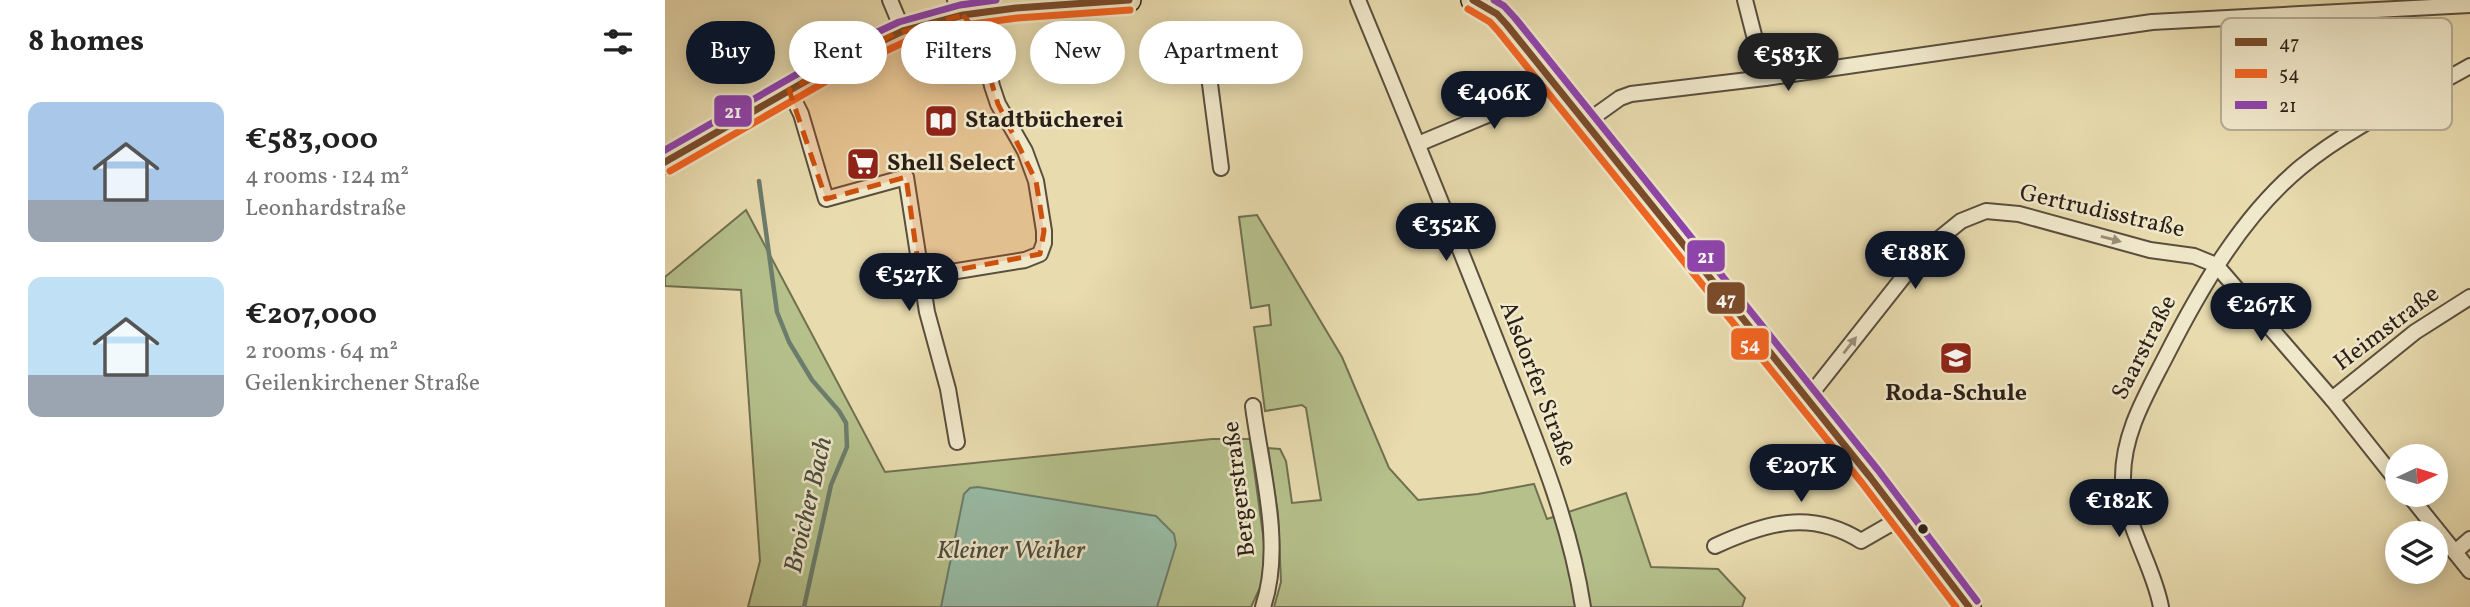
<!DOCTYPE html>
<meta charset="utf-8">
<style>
:root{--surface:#fff;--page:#f2f2f2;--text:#222;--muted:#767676;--accent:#111827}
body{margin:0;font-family:Vollkorn,serif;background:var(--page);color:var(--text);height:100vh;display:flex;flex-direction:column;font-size:26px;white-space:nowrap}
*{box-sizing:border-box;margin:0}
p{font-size:23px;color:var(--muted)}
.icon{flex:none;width:38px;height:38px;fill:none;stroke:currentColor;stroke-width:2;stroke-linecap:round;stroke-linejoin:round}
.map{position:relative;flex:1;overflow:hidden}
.side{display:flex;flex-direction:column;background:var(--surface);width:665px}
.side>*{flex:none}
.banner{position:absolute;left:21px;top:21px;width:665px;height:63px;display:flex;gap:14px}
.needle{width:46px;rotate:86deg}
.fabs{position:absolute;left:1720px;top:444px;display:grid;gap:14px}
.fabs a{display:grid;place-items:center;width:63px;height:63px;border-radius:50%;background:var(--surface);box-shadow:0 4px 18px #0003;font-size:35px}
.price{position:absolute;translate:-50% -60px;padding:0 16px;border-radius:24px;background:var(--accent);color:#fff;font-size:23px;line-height:46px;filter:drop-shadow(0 2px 4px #0008)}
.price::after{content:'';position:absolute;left:50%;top:42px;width:21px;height:16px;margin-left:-10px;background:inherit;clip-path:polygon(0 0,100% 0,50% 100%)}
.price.selected{background:#222;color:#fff}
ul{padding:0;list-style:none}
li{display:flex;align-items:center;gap:21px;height:175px;padding:0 28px}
li span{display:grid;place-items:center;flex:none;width:196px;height:140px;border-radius:14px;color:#555}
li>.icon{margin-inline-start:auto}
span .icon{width:84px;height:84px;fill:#fffc;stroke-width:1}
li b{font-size:30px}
h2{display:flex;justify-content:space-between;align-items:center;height:84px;padding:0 28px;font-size:30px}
.tag{padding:0 24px;border-radius:32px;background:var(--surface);box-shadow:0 4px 18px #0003;font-size:24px;line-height:63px}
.tag.selected{background:var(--accent);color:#fff}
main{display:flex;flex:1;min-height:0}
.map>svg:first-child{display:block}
.green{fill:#b5c08b;stroke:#707051;stroke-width:2}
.water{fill:#98bca6;stroke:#6c7d6d;stroke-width:2}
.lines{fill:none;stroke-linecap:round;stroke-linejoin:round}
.stream{stroke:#6c7d6d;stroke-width:4.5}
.minor-casing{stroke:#5a4e3d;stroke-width:18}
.primary-casing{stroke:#2a1f17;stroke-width:26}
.minor{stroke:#f0e8ca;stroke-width:14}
.primary{stroke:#e8dbae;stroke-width:23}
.bus-1-casing{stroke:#f0e8ca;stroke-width:12}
.bus-2-casing{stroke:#f0e8ca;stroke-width:12}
.bus-3-casing{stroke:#f0e8ca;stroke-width:12}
.bus-1{stroke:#7a4b2a;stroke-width:7}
.bus-2{stroke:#f26522;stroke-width:7}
.bus-3{stroke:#8e44ad;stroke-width:7}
.oneway{fill:#978e79}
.marked{fill:#cc500e;fill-opacity:0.2;stroke:#cc500e;stroke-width:5;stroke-dasharray:14 9;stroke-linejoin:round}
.bus-dot{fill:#2a1f17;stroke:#f0e8ca;stroke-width:2.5}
.labels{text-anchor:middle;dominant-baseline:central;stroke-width:5;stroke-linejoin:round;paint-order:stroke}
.poi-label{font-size:24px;font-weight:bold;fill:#2a1f17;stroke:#f0e8ca;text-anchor:start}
.street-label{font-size:24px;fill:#2a1f17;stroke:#f0e8ca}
.water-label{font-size:26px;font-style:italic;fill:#4b4e42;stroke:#f0e8ca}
.key{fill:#f0e8ca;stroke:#b5ac94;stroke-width:2}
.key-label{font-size:19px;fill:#2a1f17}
.line-badge{stroke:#f0e8ca;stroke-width:2.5}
.badge-label{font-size:19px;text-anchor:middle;font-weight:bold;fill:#fff}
</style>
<main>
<section class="side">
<h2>8 homes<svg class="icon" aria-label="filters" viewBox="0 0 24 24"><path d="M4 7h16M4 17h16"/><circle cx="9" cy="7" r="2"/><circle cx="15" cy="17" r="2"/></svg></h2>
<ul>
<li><span style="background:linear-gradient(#a9c7e8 70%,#9aa5b1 0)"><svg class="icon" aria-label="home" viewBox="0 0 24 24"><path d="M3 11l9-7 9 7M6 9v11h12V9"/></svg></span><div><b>€583,000</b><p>4 rooms · 124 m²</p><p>Leonhardstraße</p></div></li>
<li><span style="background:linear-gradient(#bfe0f5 70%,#9aa5b1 0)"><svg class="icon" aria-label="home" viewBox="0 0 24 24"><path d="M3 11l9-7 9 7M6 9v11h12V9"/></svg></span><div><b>€207,000</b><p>2 rooms · 64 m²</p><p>Geilenkirchener Straße</p></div></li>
</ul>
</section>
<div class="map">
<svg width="1805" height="607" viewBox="0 0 1805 607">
<rect width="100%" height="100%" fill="#e8dbae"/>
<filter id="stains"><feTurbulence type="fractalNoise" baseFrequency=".00286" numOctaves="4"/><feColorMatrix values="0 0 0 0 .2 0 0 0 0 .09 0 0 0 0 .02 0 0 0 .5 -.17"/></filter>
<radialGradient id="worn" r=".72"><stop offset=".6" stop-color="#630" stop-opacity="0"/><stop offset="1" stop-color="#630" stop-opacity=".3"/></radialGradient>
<g class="green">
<path d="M81,210L220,472L547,439H585L601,557L599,579L586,607H83L95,561L76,290L0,286V277Z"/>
<path d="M592,215L677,357L724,468L753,500L813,494L869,484L882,519L961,493L986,567L1053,569L1080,598L1077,607H609L616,582L613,514L603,448L615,449L621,461L627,503L656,500L641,408L637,405L600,411L589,327L606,325L604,305L586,308L574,217Z"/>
</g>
<path class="water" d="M313,487L491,516L509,534L511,545L492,607H276L299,494L305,488Z"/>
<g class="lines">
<path class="stream" d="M94,181L112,312L124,342L147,380L174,411L181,423L182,447L166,485L139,607"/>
<defs>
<g id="minor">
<path d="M225,0L238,31"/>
<path d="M693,0C740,113 786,226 831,340C865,427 904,514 918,607"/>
<path d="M1080,0L1100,78"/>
<path d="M542,61L556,168"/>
<path d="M124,90L136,114L161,199L241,177L262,312L283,389L292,442"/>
<path d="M920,123L955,98L966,94L1100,78L1487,22L1805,5"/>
<path d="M753,144L892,86"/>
<path d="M255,277L360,260L375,254L379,243V231L371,181L360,151L333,104L327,86L317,41L290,0"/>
<path d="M1142,399L1259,251L1296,221L1321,211L1354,214L1485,250L1529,256L1551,265L1667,399L1732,481"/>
<path d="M1667,399L1750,332L1805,297"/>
<path d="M588,406C596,469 619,545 598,607"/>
<path d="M1744,495L1805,571"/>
<path d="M1050,546C1100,523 1145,509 1196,541L1236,518"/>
<path d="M1790,552L1805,539"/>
<path d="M1496,607C1488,564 1459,525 1458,480C1457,435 1481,395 1501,356C1535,289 1577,216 1636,167C1686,126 1749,98 1805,66"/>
</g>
<g id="primary">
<path d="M808,0L832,14L842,25L1205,477L1304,607"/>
<path d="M0,162L181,58L238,31L298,15L351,8L464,0"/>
</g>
</defs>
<use href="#minor" class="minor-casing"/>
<use href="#primary" class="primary-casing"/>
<use href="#minor" class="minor"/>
<use href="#primary" class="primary"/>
<defs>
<g id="bus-1">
<path d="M808,0L832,14L842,25L1205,477L1304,607"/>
<path d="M0,162L181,58L238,31L298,15L351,8L464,0"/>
</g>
<g id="bus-2">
<path d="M803,9L825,22L834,32L1197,483L1291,607"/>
<path d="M5,171L186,67L242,41L300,25L352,18L465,10"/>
</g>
<g id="bus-3">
<path d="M829,0L839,6L850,18L1213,470L1312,601"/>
<path d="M0,150L176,49L234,22L295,5L331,0"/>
</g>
</defs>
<use href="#bus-1" class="bus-1-casing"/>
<use href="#bus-2" class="bus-2-casing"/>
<use href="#bus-3" class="bus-3-casing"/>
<use href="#bus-1" class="bus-1"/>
<use href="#bus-2" class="bus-2"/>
<use href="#bus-3" class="bus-3"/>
</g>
<defs><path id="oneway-solid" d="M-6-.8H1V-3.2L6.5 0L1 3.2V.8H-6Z" transform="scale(1.75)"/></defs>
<g class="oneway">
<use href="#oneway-solid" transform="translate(1446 239) rotate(15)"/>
<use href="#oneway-solid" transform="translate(1185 345) rotate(-52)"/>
</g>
<path class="marked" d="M298,15L311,31L333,104L371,181L379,231L375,254L255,277L241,177L161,199L124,90L227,35Z"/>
<defs>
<symbol id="library-square" viewBox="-11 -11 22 22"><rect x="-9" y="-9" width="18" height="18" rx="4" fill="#8f2418" stroke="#f0e8ca"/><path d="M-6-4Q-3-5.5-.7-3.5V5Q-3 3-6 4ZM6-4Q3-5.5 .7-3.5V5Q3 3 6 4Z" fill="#fff"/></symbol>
<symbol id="supermarket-square" viewBox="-11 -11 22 22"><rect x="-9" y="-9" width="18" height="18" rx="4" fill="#8f2418" stroke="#f0e8ca"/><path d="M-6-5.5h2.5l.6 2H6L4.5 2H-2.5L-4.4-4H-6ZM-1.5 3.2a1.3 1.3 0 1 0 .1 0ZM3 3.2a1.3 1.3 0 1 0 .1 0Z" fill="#fff"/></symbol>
<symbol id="school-square" viewBox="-11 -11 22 22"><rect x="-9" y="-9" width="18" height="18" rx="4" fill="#8f2418" stroke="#f0e8ca"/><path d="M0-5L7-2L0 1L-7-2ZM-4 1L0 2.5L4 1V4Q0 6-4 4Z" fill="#fff"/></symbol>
</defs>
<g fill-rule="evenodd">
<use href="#library-square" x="257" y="102" width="38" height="38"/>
<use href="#supermarket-square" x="179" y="145" width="38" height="38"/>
<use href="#school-square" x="1272" y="339" width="38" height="38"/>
</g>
<circle class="bus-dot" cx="1258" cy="529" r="6"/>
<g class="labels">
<g class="poi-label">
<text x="300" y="121">Stadtbücherei</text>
<text x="222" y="164">Shell Select</text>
<text x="1291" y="394" text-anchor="middle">Roda-Schule</text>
</g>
<g class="street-label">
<text transform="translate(1437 212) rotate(13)">Gertrudisstraße</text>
<text transform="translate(1722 329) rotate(-37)">Heimstraße</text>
<text transform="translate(1480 348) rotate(-63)">Saarstraße</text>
<text transform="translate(872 384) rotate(69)">Alsdorfer Straße</text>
<text transform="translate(575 489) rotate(-97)">Bergerstraße</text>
</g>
<g class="water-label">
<text transform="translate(144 505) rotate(-77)">Broicher Bach</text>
<text x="346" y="551">Kleiner Weiher</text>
</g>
</g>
<rect x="1556" y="18" width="231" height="112" rx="10" class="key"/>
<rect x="1570" y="38" width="32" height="8" fill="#7a4b2a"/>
<rect x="1570" y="69" width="32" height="9" fill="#f26522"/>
<rect x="1570" y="101" width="32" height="8" fill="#8e44ad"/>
<g class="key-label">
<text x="1614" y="49">47</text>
<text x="1614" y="80">54</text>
<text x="1614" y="112">21</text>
</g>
<g class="line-badge">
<rect x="48" y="94" width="40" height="34" rx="7" fill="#8e44ad"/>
<rect x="1021" y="239" width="40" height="34" rx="7" fill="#8e44ad"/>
<rect x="1041" y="281" width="40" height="34" rx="7" fill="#7a4b2a"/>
<rect x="1065" y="327" width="40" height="34" rx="7" fill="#f26522"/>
</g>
<g class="badge-label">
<text x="68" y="118">21</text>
<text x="1041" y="263">21</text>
<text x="1061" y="305">47</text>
<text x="1085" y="351">54</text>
</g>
<rect width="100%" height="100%" filter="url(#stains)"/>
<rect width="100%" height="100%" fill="url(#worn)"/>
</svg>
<div class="fabs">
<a><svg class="needle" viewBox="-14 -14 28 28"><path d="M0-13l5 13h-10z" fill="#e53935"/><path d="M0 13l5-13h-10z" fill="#767676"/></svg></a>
<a><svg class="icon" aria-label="layers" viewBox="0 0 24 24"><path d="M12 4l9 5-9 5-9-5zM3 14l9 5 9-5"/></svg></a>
</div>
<b class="price selected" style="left:1123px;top:93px">€583K</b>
<b class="price" style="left:829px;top:131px">€406K</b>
<b class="price" style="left:781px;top:263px">€352K</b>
<b class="price" style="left:1250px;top:291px">€188K</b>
<b class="price" style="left:244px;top:313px">€527K</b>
<b class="price" style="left:1596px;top:343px">€267K</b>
<b class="price" style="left:1136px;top:504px">€207K</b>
<b class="price" style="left:1454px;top:539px">€182K</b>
<div class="banner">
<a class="tag selected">Buy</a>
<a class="tag">Rent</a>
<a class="tag">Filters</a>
<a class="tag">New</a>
<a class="tag">Apartment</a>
</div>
</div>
</main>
